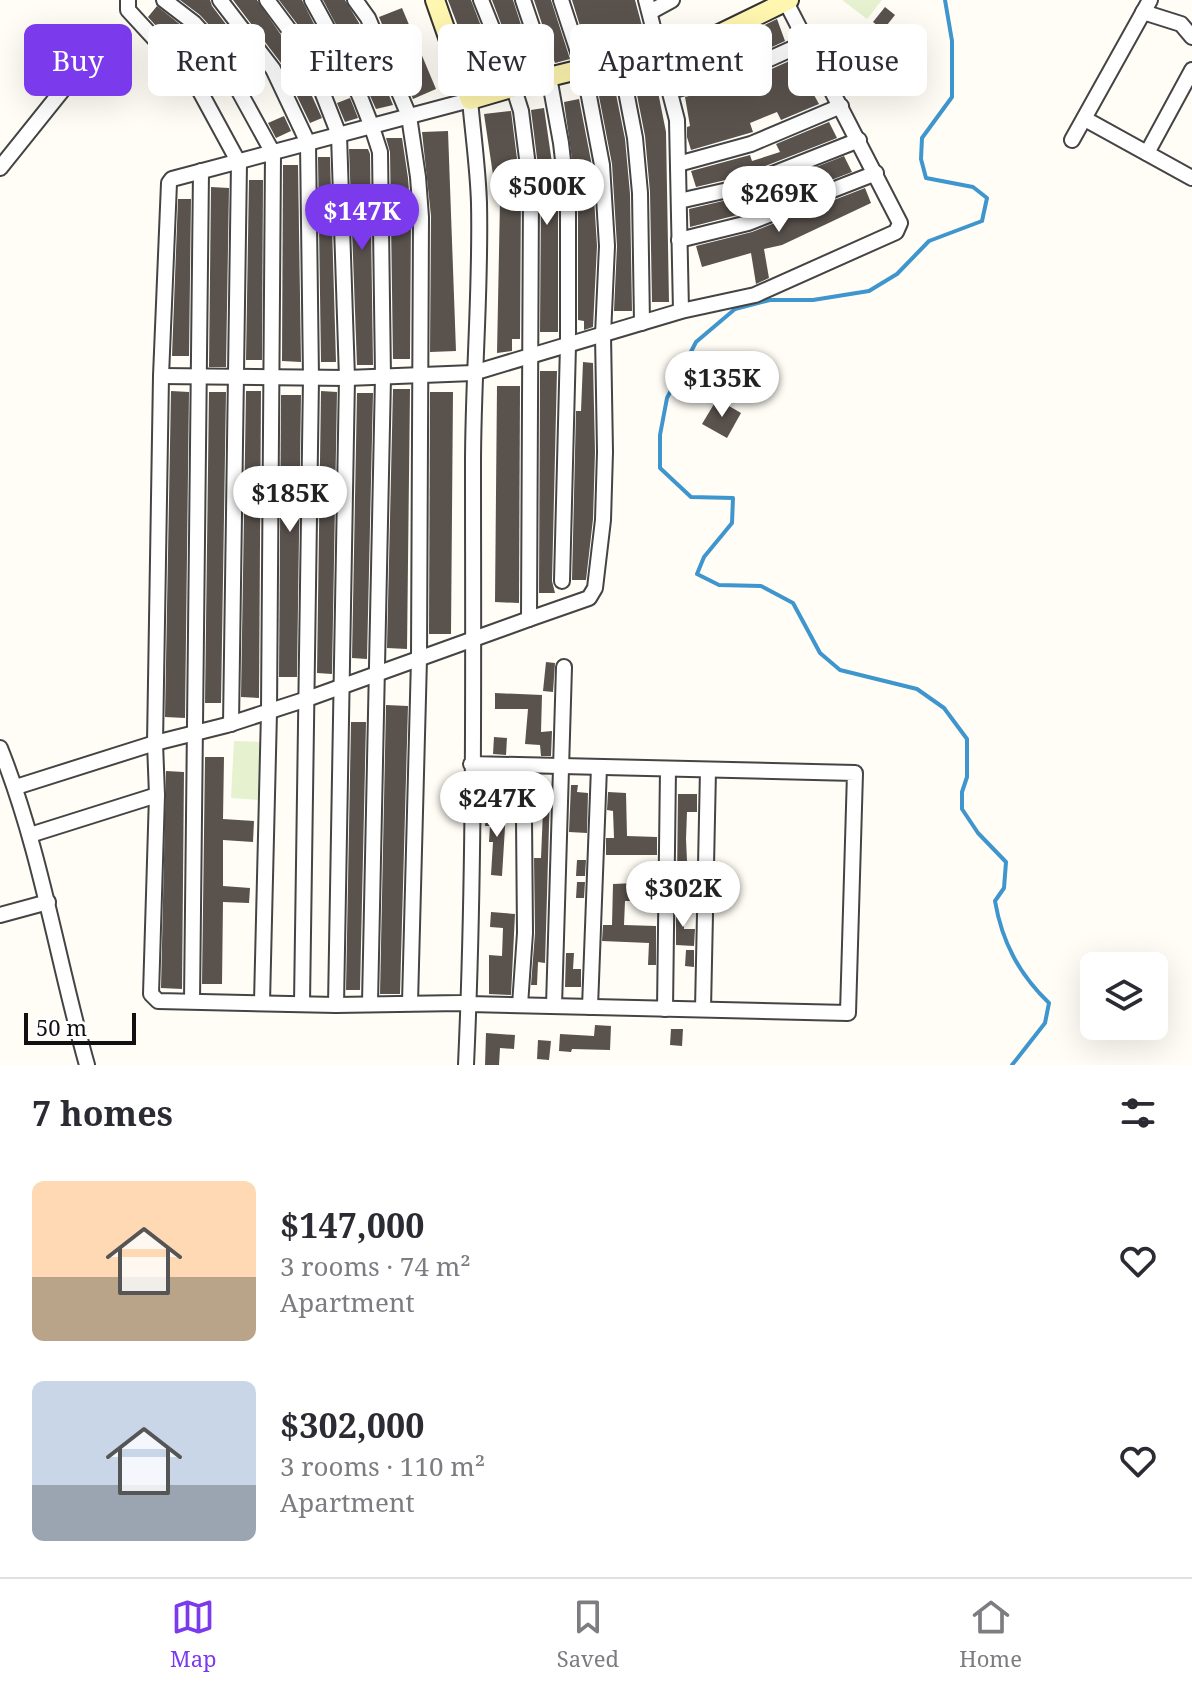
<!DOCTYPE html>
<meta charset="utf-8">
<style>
:root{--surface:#fff;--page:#f7f7f7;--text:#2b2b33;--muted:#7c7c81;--line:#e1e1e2;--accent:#7c3aed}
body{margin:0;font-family:"Noto Serif",serif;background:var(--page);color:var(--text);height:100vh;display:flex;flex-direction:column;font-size:30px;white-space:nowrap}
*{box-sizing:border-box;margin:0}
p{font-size:26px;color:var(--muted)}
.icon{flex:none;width:44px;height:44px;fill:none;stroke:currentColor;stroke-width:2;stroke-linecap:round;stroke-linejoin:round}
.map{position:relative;height:1065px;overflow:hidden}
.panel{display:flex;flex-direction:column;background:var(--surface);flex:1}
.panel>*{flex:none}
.banner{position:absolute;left:24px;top:24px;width:1144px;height:72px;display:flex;gap:16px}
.buttons{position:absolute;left:1080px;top:952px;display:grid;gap:16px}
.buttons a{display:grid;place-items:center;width:88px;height:88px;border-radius:12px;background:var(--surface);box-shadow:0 8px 32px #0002;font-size:40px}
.scale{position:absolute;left:24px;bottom:20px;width:112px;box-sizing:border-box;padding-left:8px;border:4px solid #111;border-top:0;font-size:22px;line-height:28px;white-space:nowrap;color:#111;-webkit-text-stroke:6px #fff;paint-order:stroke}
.price{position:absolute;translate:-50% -68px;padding:0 18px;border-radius:28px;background:#fff;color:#222;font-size:26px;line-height:52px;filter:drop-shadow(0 2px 4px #0008)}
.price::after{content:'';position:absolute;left:50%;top:48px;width:24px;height:18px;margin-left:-12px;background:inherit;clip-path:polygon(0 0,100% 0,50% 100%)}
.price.active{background:var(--accent);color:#fff}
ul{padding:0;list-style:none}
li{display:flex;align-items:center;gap:24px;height:200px;padding:0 32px}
li span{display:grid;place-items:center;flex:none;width:224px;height:160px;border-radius:12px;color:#555}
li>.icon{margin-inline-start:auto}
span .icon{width:96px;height:96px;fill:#fffc;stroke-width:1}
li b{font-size:34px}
h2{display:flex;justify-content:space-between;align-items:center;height:96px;padding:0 32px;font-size:34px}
.tag{padding:0 28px;border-radius:12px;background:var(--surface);box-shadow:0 8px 32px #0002;font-size:28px;line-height:72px}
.tag.active{background:var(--accent);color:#fff}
.tabs{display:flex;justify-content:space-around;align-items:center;height:112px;border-top:2px solid var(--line);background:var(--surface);font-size:22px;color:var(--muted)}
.tabs a{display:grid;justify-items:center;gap:4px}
.tabs .active{color:var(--accent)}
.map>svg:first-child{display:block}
.pitch{fill:#e6f2cf}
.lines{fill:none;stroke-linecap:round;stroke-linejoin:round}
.stream{stroke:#3f96cf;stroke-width:4}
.building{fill:#5a524d}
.street-casing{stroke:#444;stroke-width:18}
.secondary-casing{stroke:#333;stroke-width:22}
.street{stroke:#fff;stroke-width:14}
.secondary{stroke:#fff6b0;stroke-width:18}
</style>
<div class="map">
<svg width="1192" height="1065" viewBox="0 0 1192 1065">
<rect width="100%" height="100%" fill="#fffdf5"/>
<g class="pitch">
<path d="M842,0H882L867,19Z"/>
<path d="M234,741L263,742L260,800L231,798Z"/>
</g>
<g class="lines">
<path class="stream" d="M945,0L952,41V97L922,138L921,159L926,178L973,187L987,198L982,221L929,241L897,274L869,291L813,300H770L735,309L696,342L667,398L660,435V468L691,497L733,498L732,523L704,557L697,574L719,585L761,586L793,603L820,653L840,670L917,689L944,708L967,739V777L962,792V809L978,833L1006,862L1004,888L995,901C1002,942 1019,974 1049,1003L1045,1023L1012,1065"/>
</g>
<g class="building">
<path d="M180,0H210L212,6L260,69L244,80L221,38L200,15Z"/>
<path d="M233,0H257L290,48L322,118L310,123L281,63Z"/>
<path d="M279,0H302L328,52L318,58L307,37Z"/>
<path d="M323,0H345L359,23L393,105L376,109L350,51Z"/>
<path d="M448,0H471L497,68L477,76Z"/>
<path d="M492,0H513L533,62L518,68Z"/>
<path d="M534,0H551L570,59L555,63Z"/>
<path d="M572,0H635L646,41L589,55Z"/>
<path d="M157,6L187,30L205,50L218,75L207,82L148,17Z"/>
<path d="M885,7L895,15L883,30L873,22Z"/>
<path d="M402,8L436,89L413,99L379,17Z"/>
<path d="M777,19L785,41L735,64L680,78L675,58L720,47Z"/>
<path d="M794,59L819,104L781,120L777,112L750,123L753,132L691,150L687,137V127L690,126L685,97L742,82Z"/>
<path d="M640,67L642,78L655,77L666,132L669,302H652L650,192L645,136L632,69Z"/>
<path d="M615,89L625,139L630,194L632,311H614L617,246L612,164L598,91Z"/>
<path d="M350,98L358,118L345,122L337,103Z"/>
<path d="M579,99L592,166L597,246L593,327L584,330V321L578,320V202L564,102Z"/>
<path d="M544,108L558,204V332H540L541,190L531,110Z"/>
<path d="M511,111L521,191L520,339H512V351L497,353L500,201L497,202L484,114Z"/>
<path d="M284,116L291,131L276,138L268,123Z"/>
<path d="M829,122L837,138L734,178L696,187L691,171L750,155L752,161L780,152L776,144Z"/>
<path d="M448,131L456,351L430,352L431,216L422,132Z"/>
<path d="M386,138H402L408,178L411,217L410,359H393L390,152Z"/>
<path d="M349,149H368L370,154L373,365H357Z"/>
<path d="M844,156L852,172L745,213L690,227L689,209L740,197Z"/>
<path d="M318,157H330L336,362H321Z"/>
<path d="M283,165H298L301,362L282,361Z"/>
<path d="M249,180H263L262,360H246Z"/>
<path d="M211,187L229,188L226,367H209Z"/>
<path d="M865,188L871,203L782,245L764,249L769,278L756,284L751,253L702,267L696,246L752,232Z"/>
<path d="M178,199H191L189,356H172Z"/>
<path d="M583,362L593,363L595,452L593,519L586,580H572L576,411H581Z"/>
<path d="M540,371H557L552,581L555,593H539Z"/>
<path d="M497,386H520L519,603L495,602Z"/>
<path d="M393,389H410L407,649L387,648Z"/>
<path d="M171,391L189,392L185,718L165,717Z"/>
<path d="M246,391H261L259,698L241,697Z"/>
<path d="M321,391L337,392L332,674L317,673Z"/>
<path d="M209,392H226L221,703H205Z"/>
<path d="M430,392H453L451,634H429Z"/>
<path d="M357,393H373L367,659L352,658Z"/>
<path d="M281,395H301L297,677H279Z"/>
<path d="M717,399L741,413L727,438L702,424Z"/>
<path d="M546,662L555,663L553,692L543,691Z"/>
<path d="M495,693L542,695L541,732L552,731L551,756H541L540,745L525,744L528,709H495Z"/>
<path d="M386,705L408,706L400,994H380Z"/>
<path d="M351,722H366L360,990H346Z"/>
<path d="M494,737L507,738L506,755L493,754Z"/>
<path d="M205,757H224L223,819L254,821L253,842L223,840V886L250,888L249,903L223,902L222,984H202Z"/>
<path d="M166,771L184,772L182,989L161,988Z"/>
<path d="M526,781L542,783V791H550L545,963L538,962L537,985H531L535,933L534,858H541L543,810L506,808L507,792L525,793Z"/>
<path d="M571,785H578L577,792L588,793L587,833L569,832Z"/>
<path d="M608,792L626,793L627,836L657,837V855H606V838H614L613,811L607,810Z"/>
<path d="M678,794H697V812H687L686,839L687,861H696L695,900H686V879L677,878Z"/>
<path d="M486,810L506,811L502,876L491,875L493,842H489L490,826H485Z"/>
<path d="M577,860H586L585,876H576Z"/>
<path d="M577,882H585L584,898H576Z"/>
<path d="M636,883L657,884L656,901H625L624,925L656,926V965H648L649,943L602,941L603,925H612L613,884Z"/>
<path d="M676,905H684V929H695L694,946L676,945Z"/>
<path d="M491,912L515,914L511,995L489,994V955L502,956L503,928L490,927Z"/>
<path d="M686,950H694V967L685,966Z"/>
<path d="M566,953H574L573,969H581V987H565Z"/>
<path d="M595,1025L611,1026L610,1050L572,1049L571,1052L559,1051L560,1034L594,1036Z"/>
<path d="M671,1029H683L682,1046L670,1045Z"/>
<path d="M486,1033L515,1035L514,1049L500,1048L499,1065H485Z"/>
<path d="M538,1040L551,1041L549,1060L537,1059Z"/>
</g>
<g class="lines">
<defs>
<g id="street">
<path d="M128,0V10L196,84L239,163L231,724"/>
<path d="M164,0L194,23L213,44L273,153L269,712L262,1002"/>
<path d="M220,0L273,69L308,143L311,378L302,1003"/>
<path d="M267,0L299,43L316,76L339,135L347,378L336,1005"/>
<path d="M312,0C339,48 364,99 380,152L383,377L370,1003"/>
<path d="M355,0L368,18L409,116L418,177L421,217L419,659L410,1003"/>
<path d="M523,0L549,77L561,143L568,203V345L562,581"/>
<path d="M646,0L677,120L681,311"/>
<path d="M650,12L672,0"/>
<path d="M1143,12L1181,24L1192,37"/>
<path d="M620,60L635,138L640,193L642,323"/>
<path d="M670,91L738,73L807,42"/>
<path d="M1085,119L1192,178"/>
<path d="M1072,140L1150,0"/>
<path d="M1147,153L1192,70"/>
<path d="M678,164L751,144L841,106"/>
<path d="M0,168L77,72"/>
<path d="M679,201L737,188L859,140"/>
<path d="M679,240L748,223L876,173"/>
<path d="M161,376L347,378L473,373L681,311L755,295L896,232L900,223L786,2"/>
<path d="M529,619L589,598L595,588L603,520L605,452L603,335L607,246L602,165L584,70L561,0"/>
<path d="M0,748C41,851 57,959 87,1065"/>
<path d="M16,787L155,743L227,725L307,699L529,619L531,190L521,111L505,60L481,0"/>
<path d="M30,835L157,795"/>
<path d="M0,915L48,902"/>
<path d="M192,1001L201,171"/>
<path d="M520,1005L525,933L524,819"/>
<path d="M554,1006L564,667"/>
<path d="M590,1007L599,767"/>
<path d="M665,1009L668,769"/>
<path d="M703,1009L708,770"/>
<path d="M466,1065C475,865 473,664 473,464C473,377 481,290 479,203C478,169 473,134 470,100L172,179L169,183L161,376L155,743L157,795L151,994L158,1001L336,1005L460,1003L469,1004L848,1013L855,773L471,764"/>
</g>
<path id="secondary" d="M435,0L470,100L549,77L715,36L789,0"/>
</defs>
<use href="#street" class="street-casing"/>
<use href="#secondary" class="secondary-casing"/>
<use href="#street" class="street"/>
<use href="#secondary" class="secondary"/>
</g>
</svg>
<div class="buttons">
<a><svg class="icon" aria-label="layers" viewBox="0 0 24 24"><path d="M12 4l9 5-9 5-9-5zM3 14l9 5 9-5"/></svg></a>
</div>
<div class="scale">50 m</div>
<b class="price" style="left:547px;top:227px">$500K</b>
<b class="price" style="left:779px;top:234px">$269K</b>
<b class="price active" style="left:362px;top:252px">$147K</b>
<b class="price" style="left:722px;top:419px">$135K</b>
<b class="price" style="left:290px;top:534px">$185K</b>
<b class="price" style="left:497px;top:839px">$247K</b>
<b class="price" style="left:683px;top:929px">$302K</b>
<div class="banner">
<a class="tag active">Buy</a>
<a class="tag">Rent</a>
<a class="tag">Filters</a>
<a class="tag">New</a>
<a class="tag">Apartment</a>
<a class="tag">House</a>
</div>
</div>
<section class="panel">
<h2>7 homes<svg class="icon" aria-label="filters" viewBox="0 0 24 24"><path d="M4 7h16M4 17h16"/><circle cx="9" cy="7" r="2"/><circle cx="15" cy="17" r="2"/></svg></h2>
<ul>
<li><span style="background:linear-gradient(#ffd9b3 60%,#b9a48a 0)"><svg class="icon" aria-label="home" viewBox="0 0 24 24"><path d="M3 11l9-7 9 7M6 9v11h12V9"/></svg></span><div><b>$147,000</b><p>3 rooms · 74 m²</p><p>Apartment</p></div><svg class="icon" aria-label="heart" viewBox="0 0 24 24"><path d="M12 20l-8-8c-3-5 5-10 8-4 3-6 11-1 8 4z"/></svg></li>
<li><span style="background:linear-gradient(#c9d6e8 65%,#9aa5b1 0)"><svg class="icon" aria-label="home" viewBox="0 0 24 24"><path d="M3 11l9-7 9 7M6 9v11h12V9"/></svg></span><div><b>$302,000</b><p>3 rooms · 110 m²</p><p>Apartment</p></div><svg class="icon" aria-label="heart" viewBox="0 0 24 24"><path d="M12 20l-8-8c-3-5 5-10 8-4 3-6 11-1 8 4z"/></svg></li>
</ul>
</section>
<nav class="tabs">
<a class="active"><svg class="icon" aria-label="map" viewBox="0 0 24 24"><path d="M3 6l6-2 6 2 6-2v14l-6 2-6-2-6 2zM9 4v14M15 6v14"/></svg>Map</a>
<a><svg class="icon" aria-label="saved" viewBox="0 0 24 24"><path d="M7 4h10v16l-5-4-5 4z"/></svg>Saved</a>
<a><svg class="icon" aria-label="home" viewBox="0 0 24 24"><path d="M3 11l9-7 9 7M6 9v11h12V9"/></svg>Home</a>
</nav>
